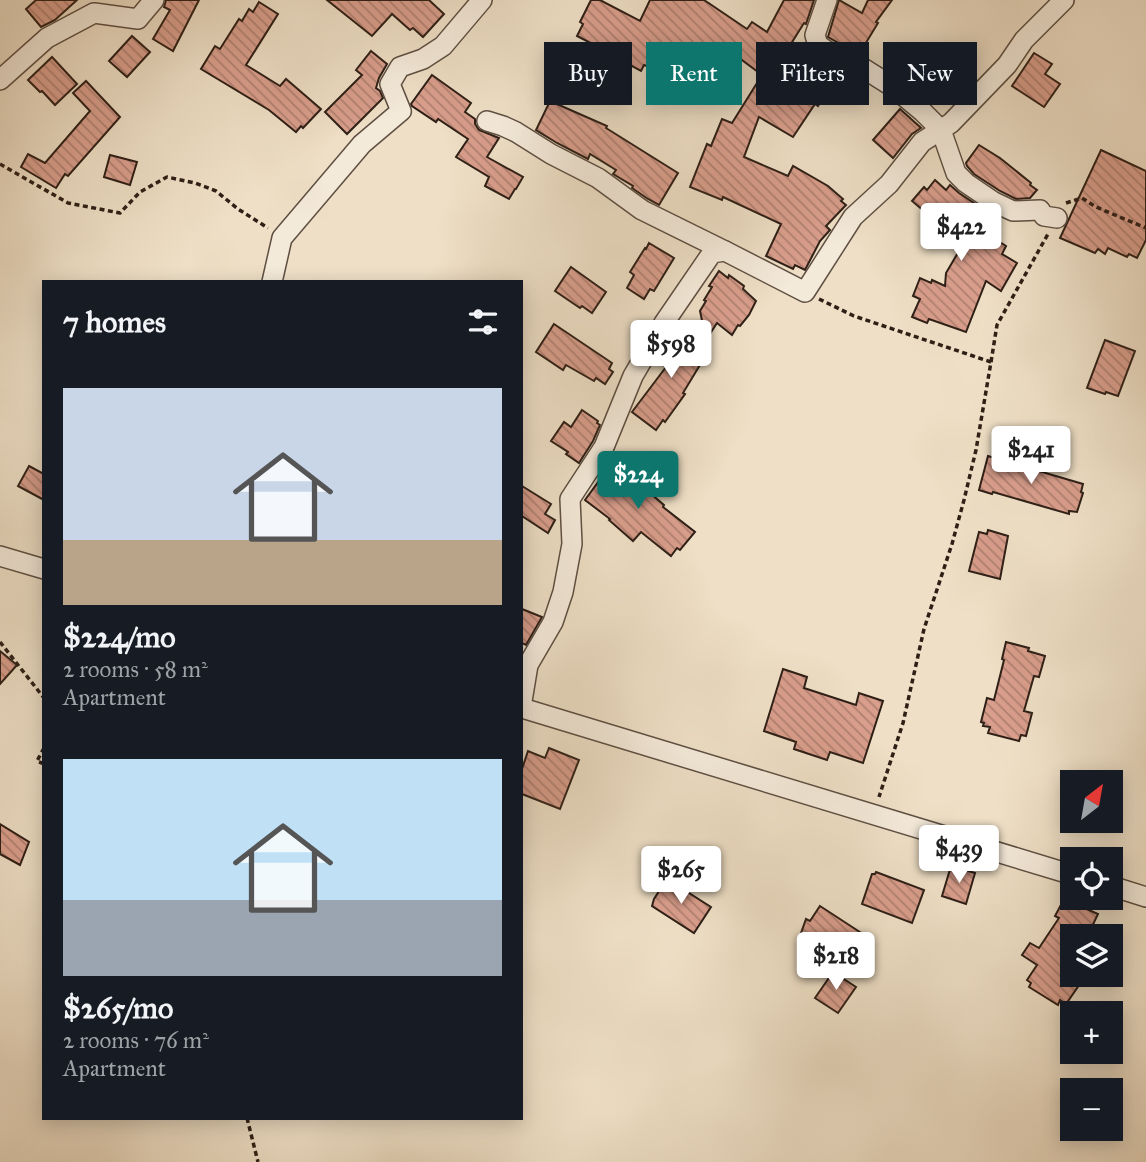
<!DOCTYPE html>
<meta charset="utf-8">
<style>
:root{--surface:#171b24;--page:#242831;--text:#f1f3f6;--muted:#9ea1a6;--accent:#0f766e}
body{margin:0;font-family:"IM FELL Great Primer",serif;background:var(--page);color:var(--text);height:100vh;display:flex;flex-direction:column;font-size:26px;white-space:nowrap}
*{box-sizing:border-box;margin:0}
p{font-size:23px;color:var(--muted)}
.icon{flex:none;width:38px;height:38px;fill:none;stroke:currentColor;stroke-width:2;stroke-linecap:round;stroke-linejoin:round}
.map{position:relative;flex:1;overflow:hidden}
.side{position:absolute;left:42px;top:280px;width:481px;height:840px;display:flex;flex-direction:column;background:var(--surface);border-radius:0px;box-shadow:0 4px 18px #0003}
.side>*{flex:none}
.top-card{position:absolute;left:544px;top:42px;width:495px;height:63px;display:flex;gap:14px}
.needle{width:46px;rotate:31deg}
.buttons{position:absolute;left:1060px;top:770px;display:grid;gap:14px}
.buttons a{display:grid;place-items:center;width:63px;height:63px;border-radius:0px;background:var(--surface);box-shadow:0 4px 18px #0003;font-size:35px}
.price{position:absolute;translate:-50% -60px;padding:0 16px;border-radius:7px;background:#fff;color:#222;font-size:23px;line-height:46px;filter:drop-shadow(0 2px 4px #0008)}
.price::after{content:'';position:absolute;left:50%;top:42px;width:21px;height:16px;margin-left:-10px;background:inherit;clip-path:polygon(0 0,100% 0,50% 100%)}
.price.active{background:var(--accent);color:#fff}
ul{padding:0;list-style:none}
li{display:grid;align-content:center;gap:14px;height:371px;padding:0 21px}
li span{display:grid;place-items:center;height:217px;border-radius:0px;color:#555}
li>.icon{margin-inline-start:auto}
span .icon{width:126px;height:126px;fill:#fffc;stroke-width:1}
li b{font-size:30px}
h2{display:flex;justify-content:space-between;align-items:center;height:84px;padding:0 21px;font-size:30px}
.pill{padding:0 24px;border-radius:0px;background:var(--surface);box-shadow:0 4px 18px #0003;font-size:24px;line-height:63px}
.pill.active{background:var(--accent);color:#fff}
.map>svg:first-child{display:block}
.building{fill:url(#building-back-hatch);stroke:#2e1f16;stroke-width:2}
.lines{fill:none;stroke-linecap:round;stroke-linejoin:round}
.street-casing{stroke:#5e4f42;stroke-width:22}
.path{stroke:#2e1f16;stroke-width:3.5;stroke-dasharray:5 3.5;stroke-linecap:butt}
.street{stroke:#f4eada;stroke-width:19}
</style>
<div class="map">
<svg width="1146" height="1162" viewBox="0 0 1146 1162">
<defs>
<pattern id="building-back-hatch" width="6" height="6" patternUnits="userSpaceOnUse" patternTransform="scale(1.75)"><rect width="6" height="6" fill="#d99e8c"/><path d="M-1 5l2 2M0 0l6 6M5-1l2 2" fill="none" stroke="#b08071"/></pattern>
</defs>
<rect width="100%" height="100%" fill="#eedfc6"/>
<filter id="stains"><feTurbulence type="fractalNoise" baseFrequency=".00286" numOctaves="4"/><feColorMatrix values="0 0 0 0 .2 0 0 0 0 .09 0 0 0 0 .02 0 0 0 .5 -.17"/></filter>
<radialGradient id="worn" r=".72"><stop offset=".6" stop-color="#630" stop-opacity="0"/><stop offset="1" stop-color="#630" stop-opacity=".3"/></radialGradient>
<g class="building">
<path d="M36,0H77L55,20L41,27L26,9Z"/>
<path d="M166,0H199L173,51L153,39L170,10L164,7Z"/>
<path d="M327,0H429L444,14L423,37L413,28L410,30L392,14L372,36Z"/>
<path d="M591,0H600L640,21L650,0H704L747,29L752,22L767,32L784,0H814L806,24L804,23L789,47L831,74L833,77L828,85L830,86L818,106L815,104L793,137L759,117L744,157L788,176L793,166L828,186L843,199L841,201L846,205L826,226L830,230L820,241L805,270L795,265L793,269L766,256L781,224L723,197L722,200L690,187L707,144L711,146L722,119L732,123L762,75L723,46L704,87L680,77L679,78L644,65L641,71L628,64V62L577,36L583,24L580,22Z"/>
<path d="M839,0L862,13L868,0H892L876,22L878,23L861,51L846,43L844,46L828,37Z"/>
<path d="M259,2L278,14L246,65L280,86L286,79L321,109L303,128L301,126L296,132L269,110L201,69L215,46L220,49L239,19L242,21L249,9L253,12Z"/>
<path d="M132,36L150,52L127,77L109,61Z"/>
<path d="M371,51L387,64L379,78L376,88L380,91L383,98L347,134L325,112L362,75L356,70Z"/>
<path d="M1034,53L1052,64L1045,74L1060,84L1044,107L1012,86Z"/>
<path d="M52,57L77,84L55,105L42,91L40,92L28,80Z"/>
<path d="M432,75L471,103L465,112L475,119V124L479,130L499,138L487,157L523,177L516,189H515L509,199L485,186L489,177L456,157L468,139L438,119L436,122L412,106L411,104Z"/>
<path d="M86,81L120,117L68,176L65,174L56,188L21,167L28,154L45,163L90,111L73,93Z"/>
<path d="M550,101L607,126L606,128L678,173L659,205L648,199L632,188L633,186L613,174L616,170L590,154L588,159L557,143L536,130Z"/>
<path d="M900,109L921,128L912,134L893,158L873,140Z"/>
<path d="M979,145L1000,158L1031,183L1030,185L1037,190L1030,198L1016,199L1000,191L974,174L967,166L966,163Z"/>
<path d="M1101,150L1146,171V240L1137,258L1129,254L1127,257L1108,248L1105,254L1098,249L1095,253L1060,238Z"/>
<path d="M110,155L137,162L130,185L104,177Z"/>
<path d="M935,180L946,190L950,185L959,193L989,213L978,228L1006,246L1002,254L1017,263L1001,291L986,281L966,332L929,319L927,323L912,317L920,299L913,296L920,278L931,283L932,280L945,286L946,273L959,251L954,248L967,225L944,206L936,216L928,209L925,212L912,201L924,187L927,190Z"/>
<path d="M649,243L674,258L654,291L650,289L644,299L627,288L634,275L630,272L645,248L646,249Z"/>
<path d="M571,267L606,292L592,313L582,306L580,308L555,291Z"/>
<path d="M719,271L728,278L729,275L744,286L743,289L756,301L749,315L740,326L738,325L732,335L717,323L706,340L700,311L706,301L704,300L712,287L709,286Z"/>
<path d="M554,324L612,363L609,369L613,372L605,384L596,378L594,381L566,365L563,370L536,352Z"/>
<path d="M682,332L703,346L701,348L706,352L705,354L706,355L683,393L685,394L665,422L663,420L656,430L632,412L666,367L659,362L665,353L662,351L671,337L676,341Z"/>
<path d="M1105,340L1135,351L1118,396L1106,392L1105,394L1087,388Z"/>
<path d="M582,410L598,421L597,423L600,425L593,441L579,463L566,454L568,452L551,441L564,422L571,427Z"/>
<path d="M988,456L1083,484L1081,492L1083,493L1077,512L1069,511V514L993,492L992,494L979,490Z"/>
<path d="M607,465L619,474L622,469L664,505L663,507L695,532L680,550L677,548L671,556L641,532L633,541L609,520L610,519L585,500L601,478L599,477Z"/>
<path d="M29,466L44,474V500L18,486Z"/>
<path d="M522,486L551,504L545,514L555,520L548,533L522,516Z"/>
<path d="M988,530L1008,536L1000,579L969,571L979,532L987,534Z"/>
<path d="M522,609L542,617L526,645L522,643Z"/>
<path d="M1006,642L1029,648L1028,651L1045,656L1039,677L1034,676L1024,711L1032,713L1026,736L1021,735L1019,741L988,733L990,727L983,726L984,723L981,722L987,698L994,700L1004,660L1002,659Z"/>
<path d="M0,651L17,665L0,684Z"/>
<path d="M783,669L807,677L804,688L856,705L859,693L883,701L863,763L830,752L827,760L794,749L796,742L764,731Z"/>
<path d="M549,748L579,760L560,809L522,794V769L528,751L545,758Z"/>
<path d="M0,824L29,842L20,865L0,854Z"/>
<path d="M951,866L975,873L966,904L942,896Z"/>
<path d="M876,872L924,890L912,923L862,904L872,874H875Z"/>
<path d="M667,879L711,907L694,933L652,906L654,899Z"/>
<path d="M1073,897V903L1098,914L1088,935L1073,929V975H1086L1066,1004L1060,1000L1058,1005L1029,987L1031,983L1027,980L1037,965L1022,955L1030,943L1039,948L1059,918L1055,916L1064,899L1070,902Z"/>
<path d="M820,906L869,938L852,965L815,942L800,936L806,919L810,921Z"/>
<path d="M833,972L856,987L838,1013L815,998Z"/>
</g>
<g class="lines">
<defs>
<g id="street">
<path d="M827,0L815,35L818,45L836,57L855,63L893,87L923,112L941,130L956,173L966,183L994,202L1013,211L1040,210L1044,216L1057,218"/>
<path d="M0,80L47,38L94,13L138,19L154,0"/>
<path d="M487,121L503,126L516,132L551,154L598,178L642,210L725,251"/>
<path d="M272,282L282,238L362,144L401,111L390,84L400,67L423,59L443,46L482,0"/>
<path d="M0,556L44,569"/>
<path d="M522,701L528,665L553,622L563,592L572,544L570,499L604,447L633,376L664,323L712,253L725,251L805,292L853,217L889,184L922,142L951,123L1007,65L1024,40L1064,0"/>
<path d="M522,708L1073,875"/>
<path d="M1111,886L1146,897"/>
</g>
</defs>
<use href="#street" class="street-casing"/>
<g class="path">
<path d="M0,164L68,203L120,213L140,192L167,177L195,183L216,191L238,209L268,228"/>
<path d="M1066,203L1082,198L1096,207L1146,228"/>
<path d="M819,299L854,316L991,362L976,450L964,500L952,544L924,629L903,723L879,797"/>
<path d="M991,362L997,325L1048,234"/>
<path d="M0,642L44,698"/>
<path d="M44,748L37,761L44,764"/>
<path d="M247,1118L258,1162"/>
</g>
<use href="#street" class="street"/>
</g>
<rect width="100%" height="100%" filter="url(#stains)"/>
<rect width="100%" height="100%" fill="url(#worn)"/>
</svg>
<div class="buttons">
<a><svg class="needle" viewBox="-14 -14 28 28"><path d="M0-13l5 13h-10z" fill="#e53935"/><path d="M0 13l5-13h-10z" fill="#9ea1a6"/></svg></a>
<a><svg class="icon" aria-label="locate" viewBox="0 0 24 24"><circle cx="12" cy="12" r="6"/><path d="M12 2v4M12 18v4M2 12h4M18 12h4"/></svg></a>
<a><svg class="icon" aria-label="layers" viewBox="0 0 24 24"><path d="M12 4l9 5-9 5-9-5zM3 14l9 5 9-5"/></svg></a>
<a>+</a>
<a>−</a>
</div>
<b class="price" style="left:961px;top:263px">$422</b>
<b class="price" style="left:671px;top:380px">$598</b>
<b class="price" style="left:1031px;top:486px">$241</b>
<b class="price active" style="left:638px;top:511px">$224</b>
<b class="price" style="left:959px;top:885px">$439</b>
<b class="price" style="left:681px;top:906px">$265</b>
<b class="price" style="left:836px;top:992px">$218</b>
<div class="top-card">
<a class="pill">Buy</a>
<a class="pill active">Rent</a>
<a class="pill">Filters</a>
<a class="pill">New</a>
</div>
<section class="side">
<h2>7 homes<svg class="icon" aria-label="filters" viewBox="0 0 24 24"><path d="M4 7h16M4 17h16"/><circle cx="9" cy="7" r="2"/><circle cx="15" cy="17" r="2"/></svg></h2>
<ul>
<li><span style="background:linear-gradient(#c9d6e8 70%,#b9a48a 0)"><svg class="icon" aria-label="home" viewBox="0 0 24 24"><path d="M3 11l9-7 9 7M6 9v11h12V9"/></svg></span><div><b>$224/mo</b><p>2 rooms · 58 m²</p><p>Apartment</p></div></li>
<li><span style="background:linear-gradient(#bfe0f5 65%,#9aa5b1 0)"><svg class="icon" aria-label="home" viewBox="0 0 24 24"><path d="M3 11l9-7 9 7M6 9v11h12V9"/></svg></span><div><b>$265/mo</b><p>2 rooms · 76 m²</p><p>Apartment</p></div></li>
</ul>
</section>
</div>
